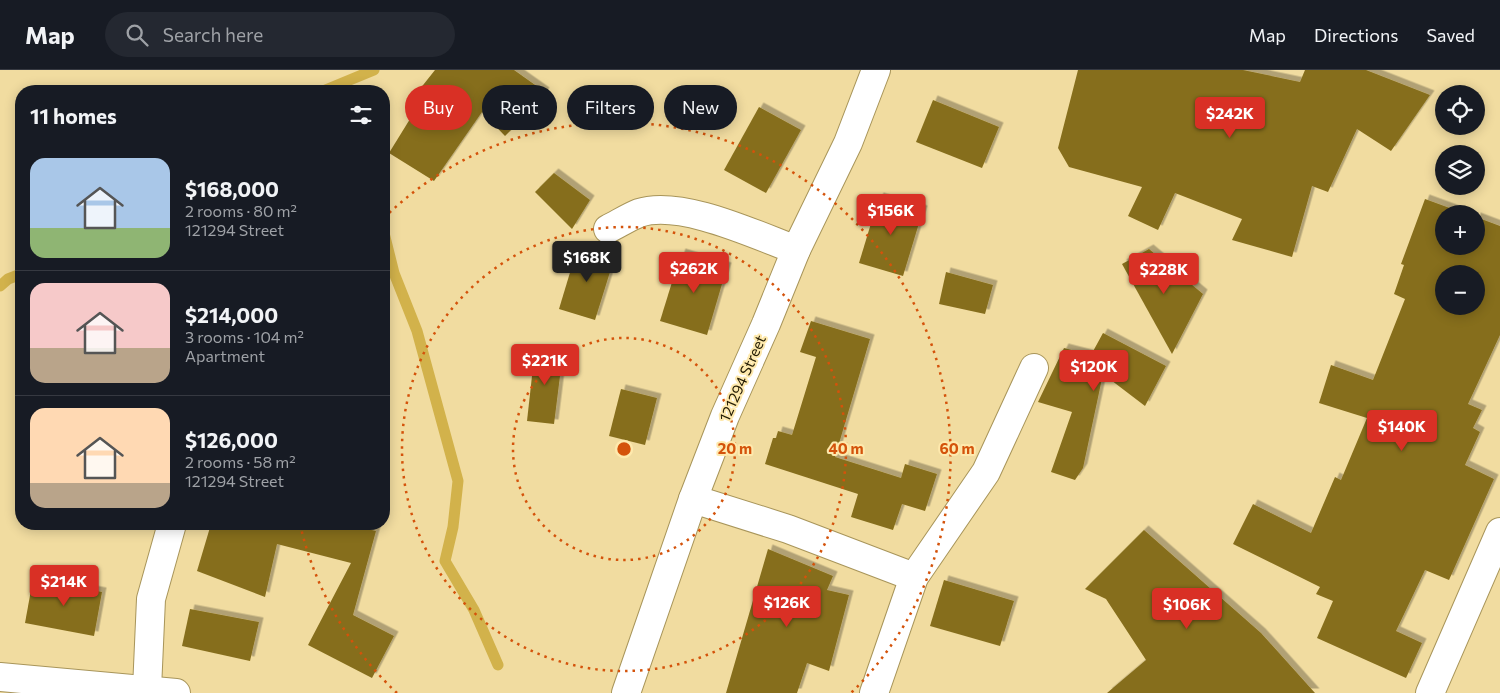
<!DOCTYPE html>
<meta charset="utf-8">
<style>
:root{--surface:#171b24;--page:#242831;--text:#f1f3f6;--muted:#9ea1a6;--line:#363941;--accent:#d93025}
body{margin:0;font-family:Commissioner,sans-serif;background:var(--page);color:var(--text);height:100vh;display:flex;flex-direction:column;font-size:19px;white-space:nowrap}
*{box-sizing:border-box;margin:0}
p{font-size:16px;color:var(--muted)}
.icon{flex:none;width:28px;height:28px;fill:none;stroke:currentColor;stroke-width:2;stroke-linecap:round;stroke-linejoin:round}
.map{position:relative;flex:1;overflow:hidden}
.details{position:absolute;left:15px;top:15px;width:375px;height:445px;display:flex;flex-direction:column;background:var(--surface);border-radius:20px;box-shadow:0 2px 12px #0003}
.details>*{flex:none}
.guide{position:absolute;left:405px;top:15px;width:475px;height:45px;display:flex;gap:10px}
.tools{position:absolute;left:1435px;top:15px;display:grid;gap:10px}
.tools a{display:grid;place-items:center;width:50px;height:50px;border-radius:50%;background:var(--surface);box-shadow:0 2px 12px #0003;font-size:25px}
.price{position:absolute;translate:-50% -42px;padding:0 11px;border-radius:5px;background:var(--accent);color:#fff;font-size:16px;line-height:32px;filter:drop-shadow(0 1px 2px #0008)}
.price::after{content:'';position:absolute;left:50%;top:30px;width:15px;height:11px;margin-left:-8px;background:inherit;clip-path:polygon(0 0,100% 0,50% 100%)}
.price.on{background:#222;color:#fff}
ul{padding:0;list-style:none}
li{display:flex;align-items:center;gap:15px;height:125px;padding:0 15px}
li+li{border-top:1px solid var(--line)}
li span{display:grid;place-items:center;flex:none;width:140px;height:100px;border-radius:15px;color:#555}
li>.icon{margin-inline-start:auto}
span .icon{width:60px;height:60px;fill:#fffc;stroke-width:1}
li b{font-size:21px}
h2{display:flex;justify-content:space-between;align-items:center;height:60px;padding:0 15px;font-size:21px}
.pill{padding:0 18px;border-radius:22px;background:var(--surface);box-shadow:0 2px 12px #0003;font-size:18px;line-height:45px}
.pill.on{background:var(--accent);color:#fff}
header{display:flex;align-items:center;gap:30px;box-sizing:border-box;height:70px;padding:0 25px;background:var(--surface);border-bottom:1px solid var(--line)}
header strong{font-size:24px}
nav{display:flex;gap:28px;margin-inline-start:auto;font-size:18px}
.search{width:350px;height:45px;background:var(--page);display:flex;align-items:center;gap:12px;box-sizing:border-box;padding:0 18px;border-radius:28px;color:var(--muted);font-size:19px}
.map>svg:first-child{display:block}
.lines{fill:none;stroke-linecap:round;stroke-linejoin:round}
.stream{stroke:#d2b24b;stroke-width:11}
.building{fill:#866e1c;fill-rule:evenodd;filter:url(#shadow)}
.minor-casing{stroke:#a8955a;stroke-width:30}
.minor{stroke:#fff;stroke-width:28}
.ring{fill:none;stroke:#d4530b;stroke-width:2.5;stroke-dasharray:2.5 5}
.labels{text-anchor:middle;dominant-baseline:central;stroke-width:4;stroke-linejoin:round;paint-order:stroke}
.street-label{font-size:15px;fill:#241c04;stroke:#fee9ad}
.centre{fill:#d4530b;stroke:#fee9ad;stroke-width:2.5}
.ring-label{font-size:15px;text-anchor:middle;font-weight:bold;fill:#d4530b;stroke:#fee9ad;stroke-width:4;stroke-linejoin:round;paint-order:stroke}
</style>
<header>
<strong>Map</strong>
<div class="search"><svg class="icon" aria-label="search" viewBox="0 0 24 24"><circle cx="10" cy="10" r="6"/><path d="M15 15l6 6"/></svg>Search here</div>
<nav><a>Map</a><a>Directions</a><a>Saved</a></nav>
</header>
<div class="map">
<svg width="1500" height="623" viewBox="0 0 1500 623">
<defs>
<filter id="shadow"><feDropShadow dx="4.5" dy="-4.5" stdDeviation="0" flood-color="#0004"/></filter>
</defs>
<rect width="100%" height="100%" fill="#f1dca0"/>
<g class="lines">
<g class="stream">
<path d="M323,21L374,0"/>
<path d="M384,163L394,203L417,261L458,411L453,457L445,491L474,540L498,595"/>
<path d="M0,216L8,209L21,204"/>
</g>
</g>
<g class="building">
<path d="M435,0H514L545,22L522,52L520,51L505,66L482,42L434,111L389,83L410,49L408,47L422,28L416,24Z"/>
<path d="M1078,0H1243L1300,12L1305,0H1366L1430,25L1391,81L1357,59L1328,122L1312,116L1292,187L1232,170L1242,149L1175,123L1158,160L1128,146L1142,117L1069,97L1058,78Z"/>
<path d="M933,30L999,57L982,98L916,72Z"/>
<path d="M759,37L801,60L766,123L724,100Z"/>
<path d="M554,103L590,130L572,159L535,122Z"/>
<path d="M879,127L923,140L903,206L859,193Z"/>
<path d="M1425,129L1466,144H1444V176H1476V147L1500,156V265L1468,334L1482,340L1473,358L1480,362L1465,395L1494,409L1449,510L1425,500L1396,561L1422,573L1406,608L1317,568L1333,531L1316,524L1320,517L1233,474L1253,434L1311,463L1335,407L1341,410L1367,348L1319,333L1331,295L1373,310L1405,229L1394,224L1404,195L1401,194ZM1444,204H1476V236H1444Z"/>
<path d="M578,176L615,186L595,250L559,239Z"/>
<path d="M1149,179L1203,224L1172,284L1122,194Z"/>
<path d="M681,183L727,197L707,265L660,251Z"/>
<path d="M946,202L993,215L985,244L939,234Z"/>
<path d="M811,251L870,269L835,387L901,408L905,394L937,404L925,441L902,434L893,460L851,447L858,424L765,394L773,368H776L778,361L792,365L816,287L800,282Z"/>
<path d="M1103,263L1166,296L1145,336L1103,304L1083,398L1075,410L1051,402L1072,342L1038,332L1064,278L1091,285Z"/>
<path d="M535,279L563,282L554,354L527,351Z"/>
<path d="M621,319L657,328L645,375L609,366Z"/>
<path d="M211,454H347L376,461L353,545L394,566L372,608L308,575L351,493L277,474L265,527L197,501Z"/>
<path d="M1144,460L1261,563L1315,623H1107L1146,590L1106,529L1085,519Z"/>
<path d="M768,479L833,506L827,520L849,525L829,601L807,593L797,623H726Z"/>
<path d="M33,509L102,522L94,566L25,553Z"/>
<path d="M944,510L1014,531L1000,576L930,556Z"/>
<path d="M190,539L259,552L250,591L182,576Z"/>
</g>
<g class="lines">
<defs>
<g id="minor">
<path d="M608,159C618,154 629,147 639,143C680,129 756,165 796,180"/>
<path d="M693,429L788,459L914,507"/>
<path d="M0,607L176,623"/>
<path d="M147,619L151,529L172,454"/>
<path d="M626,623L693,429L725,346L766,254L796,180L848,73L876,0"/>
<path d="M874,623L914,507L986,402L1034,298"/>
<path d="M1430,623L1500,462"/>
</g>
</defs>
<use href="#minor" class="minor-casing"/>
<use href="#minor" class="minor"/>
</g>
<g class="ring">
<circle cx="624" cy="379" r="111"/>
<circle cx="624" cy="379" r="222"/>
<path d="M397 623A333 333 0 0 1 300 454M384 148A333 333 0 1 1 851 623"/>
</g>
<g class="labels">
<g class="street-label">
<text transform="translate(742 308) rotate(-66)">121294 Street</text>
</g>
</g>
<circle cx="624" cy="379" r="8" class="centre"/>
<g class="ring-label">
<text x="735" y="384">20 m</text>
<text x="846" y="384">40 m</text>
<text x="957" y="384">60 m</text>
</g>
</svg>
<div class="tools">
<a><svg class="icon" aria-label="locate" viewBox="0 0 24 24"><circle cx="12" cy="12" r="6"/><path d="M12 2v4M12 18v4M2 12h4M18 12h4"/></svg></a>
<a><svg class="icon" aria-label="layers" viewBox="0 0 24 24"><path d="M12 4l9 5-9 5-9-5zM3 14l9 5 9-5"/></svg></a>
<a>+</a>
<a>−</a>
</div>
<b class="price" style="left:1230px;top:69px">$242K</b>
<b class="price" style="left:891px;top:166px">$156K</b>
<b class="price on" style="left:587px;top:213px">$168K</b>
<b class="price" style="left:694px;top:224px">$262K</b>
<b class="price" style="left:1164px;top:225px">$228K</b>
<b class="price" style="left:545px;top:316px">$221K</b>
<b class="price" style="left:1094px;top:322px">$120K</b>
<b class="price" style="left:1402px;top:382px">$140K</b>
<b class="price" style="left:64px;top:537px">$214K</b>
<b class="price" style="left:787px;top:558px">$126K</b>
<b class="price" style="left:1187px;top:560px">$106K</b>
<div class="guide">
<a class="pill on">Buy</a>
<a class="pill">Rent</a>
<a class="pill">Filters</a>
<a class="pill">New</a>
</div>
<section class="details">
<h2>11 homes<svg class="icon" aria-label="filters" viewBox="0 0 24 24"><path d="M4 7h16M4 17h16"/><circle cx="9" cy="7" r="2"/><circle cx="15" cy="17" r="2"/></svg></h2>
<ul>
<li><span style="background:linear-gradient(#a9c7e8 70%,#8fb573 0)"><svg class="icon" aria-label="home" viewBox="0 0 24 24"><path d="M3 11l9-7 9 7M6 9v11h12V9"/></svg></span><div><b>$168,000</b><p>2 rooms · 80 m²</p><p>121294 Street</p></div></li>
<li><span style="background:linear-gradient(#f6c9c9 65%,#b9a48a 0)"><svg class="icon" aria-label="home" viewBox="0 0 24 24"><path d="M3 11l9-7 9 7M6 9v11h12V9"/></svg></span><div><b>$214,000</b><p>3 rooms · 104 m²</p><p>Apartment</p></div></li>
<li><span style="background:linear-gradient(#ffd9b3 75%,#b9a48a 0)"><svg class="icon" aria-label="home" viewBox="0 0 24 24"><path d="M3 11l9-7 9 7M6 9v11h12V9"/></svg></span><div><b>$126,000</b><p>2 rooms · 58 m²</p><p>121294 Street</p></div></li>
</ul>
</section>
</div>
